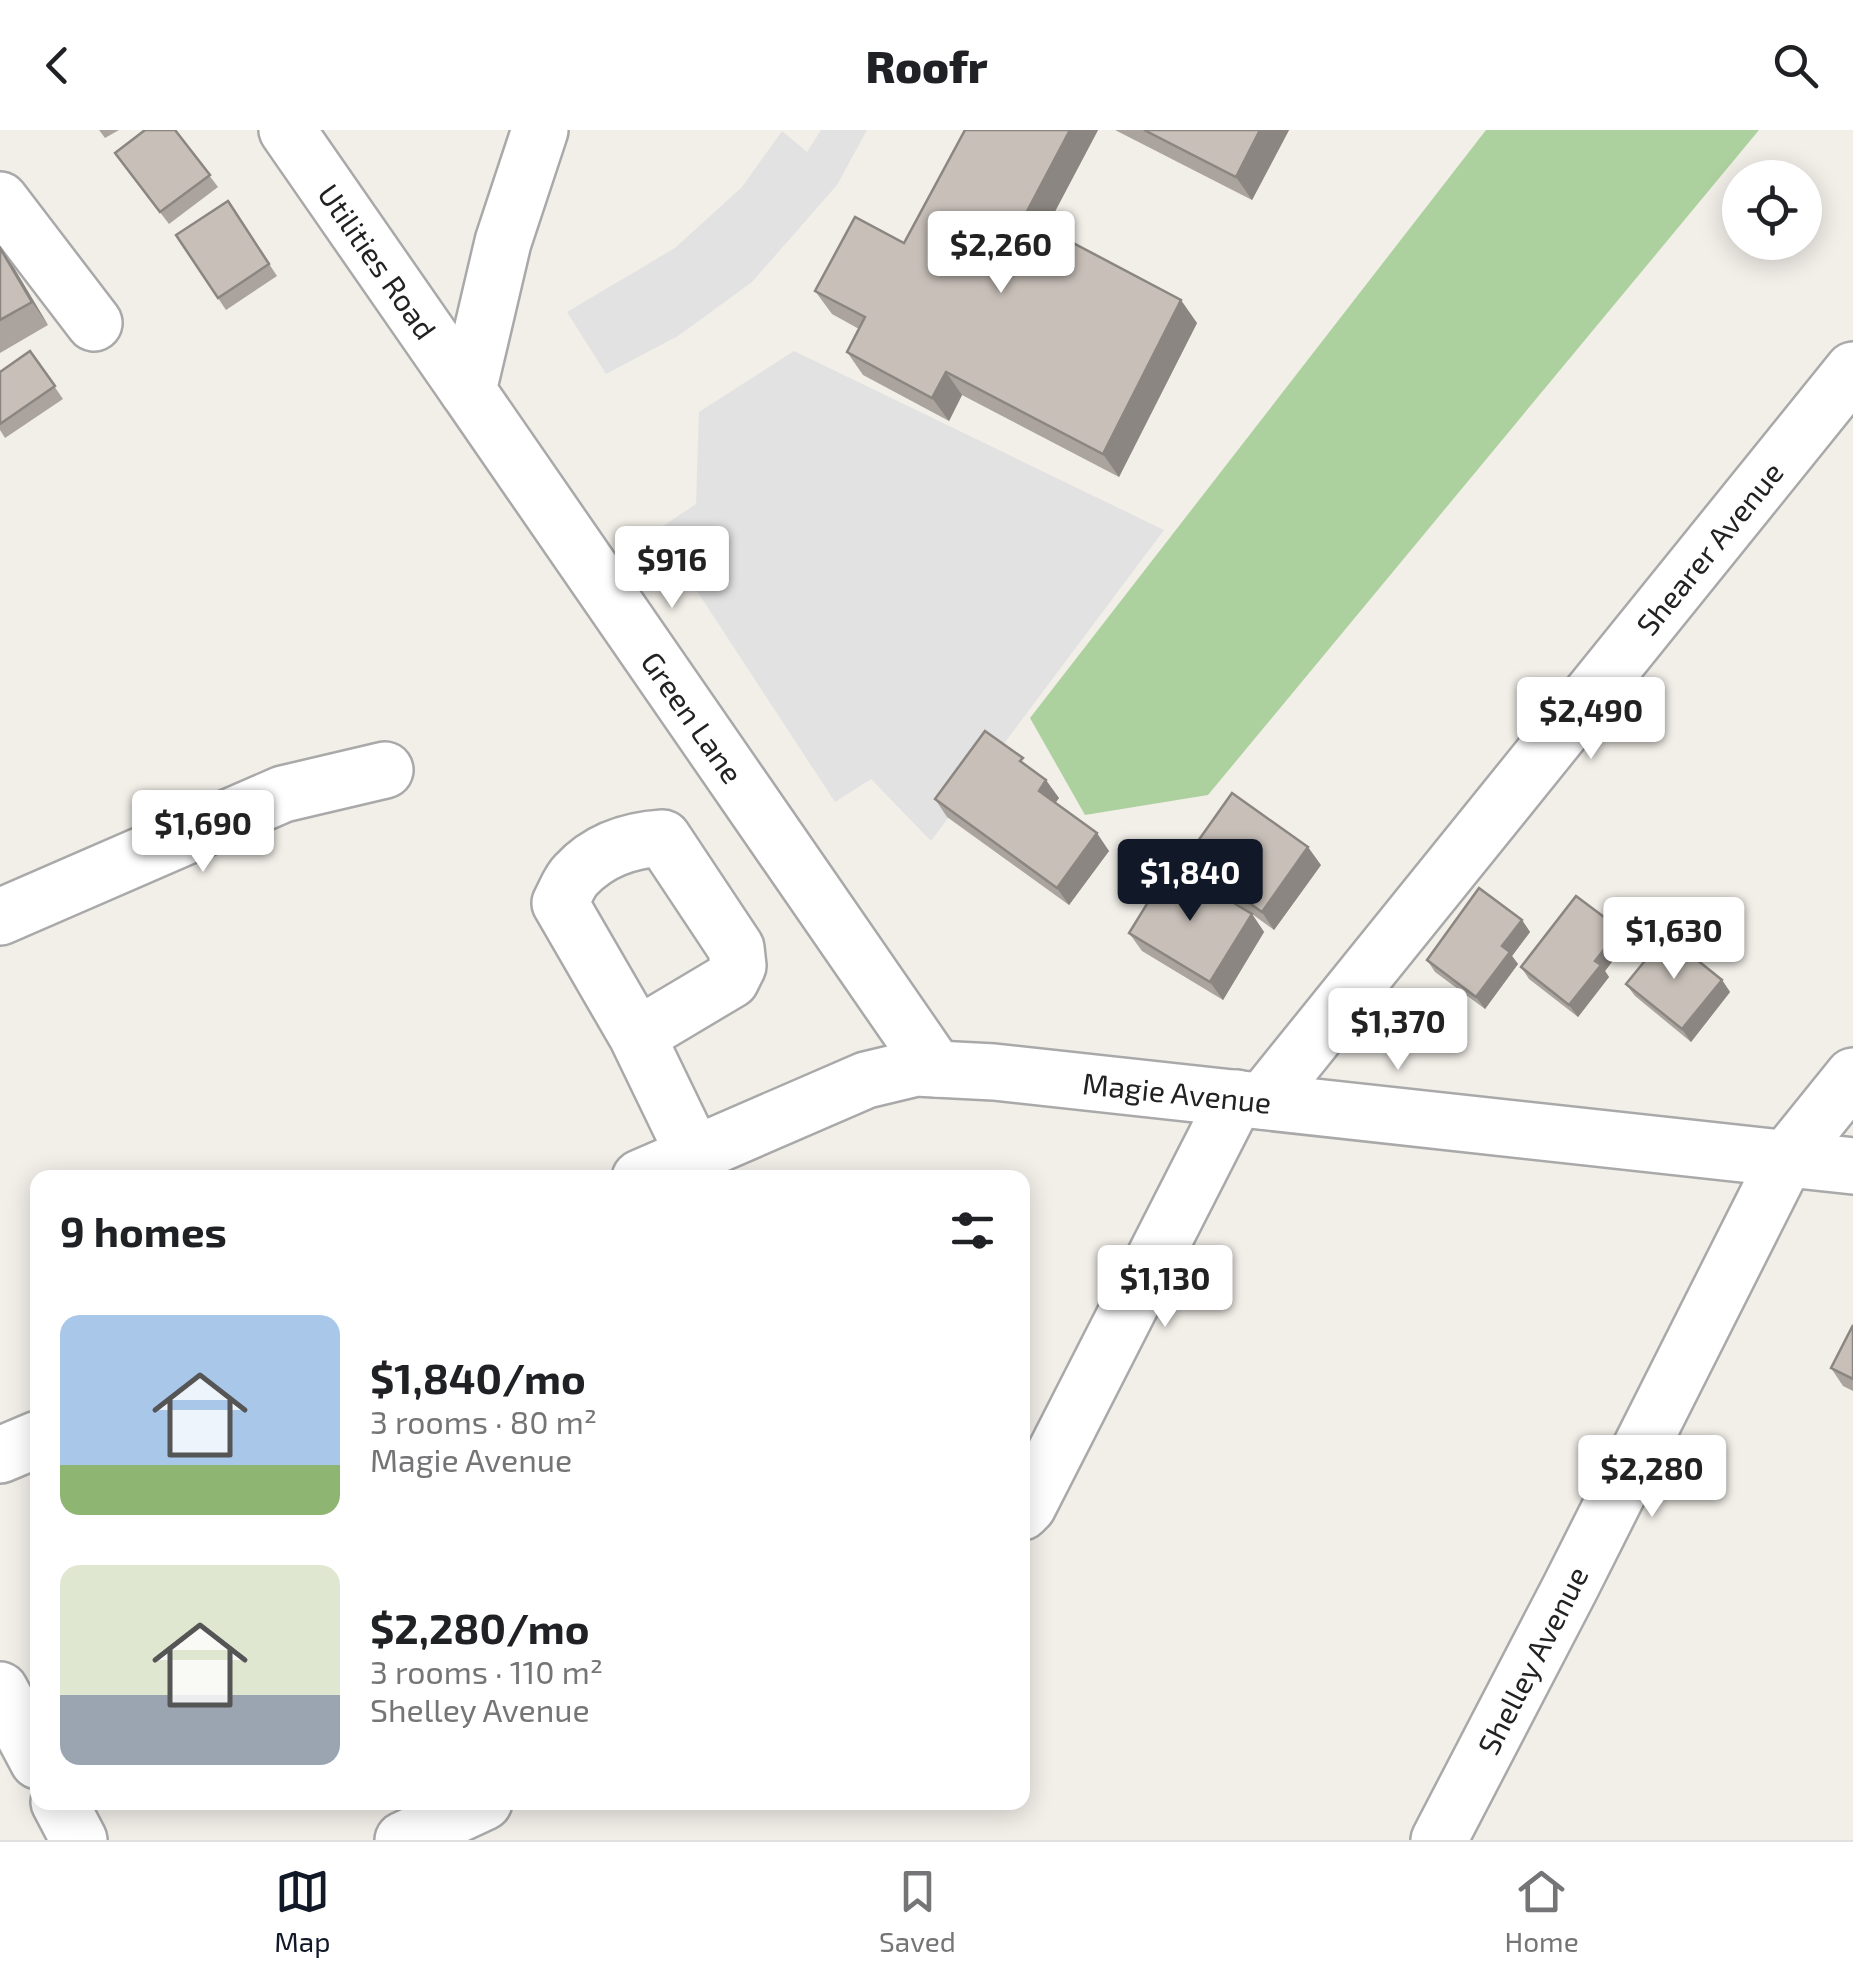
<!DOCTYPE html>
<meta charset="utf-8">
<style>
:root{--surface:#fff;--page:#f2f2f2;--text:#202124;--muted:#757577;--line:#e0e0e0;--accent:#111827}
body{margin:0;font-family:"Exo 2",sans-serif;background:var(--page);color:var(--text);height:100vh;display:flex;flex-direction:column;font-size:38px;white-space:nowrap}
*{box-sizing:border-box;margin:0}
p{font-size:32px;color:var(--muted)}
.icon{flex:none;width:55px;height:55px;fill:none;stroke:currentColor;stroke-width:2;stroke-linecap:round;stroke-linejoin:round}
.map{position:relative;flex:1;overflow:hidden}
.drawer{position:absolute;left:30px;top:1040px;width:1000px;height:640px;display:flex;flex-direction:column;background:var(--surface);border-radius:20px;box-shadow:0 5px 25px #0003}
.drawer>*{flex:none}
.tools{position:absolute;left:1722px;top:30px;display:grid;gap:20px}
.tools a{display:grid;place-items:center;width:100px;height:100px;border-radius:50%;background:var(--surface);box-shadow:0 5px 25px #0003;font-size:50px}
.price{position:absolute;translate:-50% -85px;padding:0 22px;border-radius:10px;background:#fff;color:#222;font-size:32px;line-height:65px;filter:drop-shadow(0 2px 5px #0008)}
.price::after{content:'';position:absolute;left:50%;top:60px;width:30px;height:22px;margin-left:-15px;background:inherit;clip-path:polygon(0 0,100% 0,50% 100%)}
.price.selected{background:var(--accent);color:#fff}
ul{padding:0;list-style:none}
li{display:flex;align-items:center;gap:30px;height:250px;padding:0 30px}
li span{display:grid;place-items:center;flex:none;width:280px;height:200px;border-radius:20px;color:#555}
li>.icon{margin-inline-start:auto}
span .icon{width:120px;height:120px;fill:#fffc;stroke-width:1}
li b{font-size:42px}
h2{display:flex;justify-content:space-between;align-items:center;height:120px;padding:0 30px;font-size:42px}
header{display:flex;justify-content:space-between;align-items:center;height:130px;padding:0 30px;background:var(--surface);font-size:45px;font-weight:800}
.tab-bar{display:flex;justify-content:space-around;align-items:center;height:140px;border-top:2px solid var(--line);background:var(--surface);font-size:28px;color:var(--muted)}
.tab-bar a{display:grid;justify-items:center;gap:5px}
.tab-bar .selected{color:var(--accent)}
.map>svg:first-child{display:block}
.forest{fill:#add19e}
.parking{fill:#e2e2e2}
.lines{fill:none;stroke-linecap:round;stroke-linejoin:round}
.minor-casing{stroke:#a9a9a9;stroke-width:60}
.minor{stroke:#fff;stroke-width:55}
.wall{fill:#aba49e}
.shaded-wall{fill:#8b8681}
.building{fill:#c7bfb8;stroke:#8b8681;stroke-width:2.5}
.labels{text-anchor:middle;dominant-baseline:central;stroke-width:8;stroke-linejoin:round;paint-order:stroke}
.street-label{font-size:30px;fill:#222;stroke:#fff}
</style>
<header><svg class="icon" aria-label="back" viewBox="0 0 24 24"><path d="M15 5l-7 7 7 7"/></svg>Roofr<svg class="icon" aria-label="search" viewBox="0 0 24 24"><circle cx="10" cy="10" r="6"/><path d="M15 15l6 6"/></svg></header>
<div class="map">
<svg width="1853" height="1710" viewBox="0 0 1853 1710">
<rect width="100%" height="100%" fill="#f2efe9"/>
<path class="forest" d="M1486,0H1759L1208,665L1085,685L1030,588Z"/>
<g class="parking">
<path d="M821,0H867L837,55L752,152L678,206L606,244L567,182L675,118L742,57L782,1L807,22Z"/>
<path d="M794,221L1164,400L931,711L871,649L835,672L657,400L696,374L699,282Z"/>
</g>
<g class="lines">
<defs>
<g id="minor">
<path d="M287,0L468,261"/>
<path d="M540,0L503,112L468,261L936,939"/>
<path d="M0,70L94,193"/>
<path d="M0,787L283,664L385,640"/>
<path d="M637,906L731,850L738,836L736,818L663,708C630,710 599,720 576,745C569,752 565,764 560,773L637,906L694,1024"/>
<path d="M1263,971L1853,240"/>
<path d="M640,1048L866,950L916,938L994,942L1853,1036"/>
<path d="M0,1325L38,1309"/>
<path d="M1022,1382L1028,1376L1236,968"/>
<path d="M0,1560L38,1631"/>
<path d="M59,1672L79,1710"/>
<path d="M403,1710L484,1672"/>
<path d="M1439,1710L1570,1458L1786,1029L1853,946"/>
</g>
</defs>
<use href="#minor" class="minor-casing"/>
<use href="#minor" class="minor"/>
</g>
<g class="wall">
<path d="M99,0H119L105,8Z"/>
<path d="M175,0L218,57L169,94L124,35Z"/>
<path d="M965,0H1098L1046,98L1197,193L1119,347L962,265L949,291L863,245L847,222L859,199L832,184L815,161L904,113Z"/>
<path d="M1115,0H1289L1252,70Z"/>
<path d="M228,71L277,146L226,180L176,105Z"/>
<path d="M0,118L14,138L48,195L0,223Z"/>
<path d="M30,221L63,269L5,308L0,300V242Z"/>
<path d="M1031,639L1059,668L1055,673L1109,721L1069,775L947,687L935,669Z"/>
<path d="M1186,728L1321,735L1274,800L1252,784L1264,802L1223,870L1142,821L1129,803L1251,783L1198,746Z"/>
<path d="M1522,790L1530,802L1512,826L1518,834L1485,879L1435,842L1427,830Z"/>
<path d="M1620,799L1628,811L1605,841L1609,847L1578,887L1529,849L1521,837Z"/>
<path d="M1722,850L1730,862L1691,912L1635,866L1626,854Z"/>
<path d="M1853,1195V1261L1843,1256L1831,1238Z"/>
</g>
<g class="shaded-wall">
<path d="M1070,0H1098L1040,110L1024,87Z"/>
<path d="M1260,0H1289L1252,70L1236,47Z"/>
<path d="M0,118L14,138L48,195L32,172Z"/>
<path d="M1181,170L1197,193L1119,347L1103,324Z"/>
<path d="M946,242L962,265L949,291L932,268Z"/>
<path d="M1046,650L1059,668L1051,679L1039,661Z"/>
<path d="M1097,703L1109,721L1069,775L1057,758Z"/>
<path d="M1308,717L1321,735L1274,800L1262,782Z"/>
<path d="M1252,784L1264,802L1223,870L1210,852Z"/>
<path d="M1522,790L1530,802L1512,826L1518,834L1485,879L1476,867L1502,816Z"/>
<path d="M1620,799L1628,811L1605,841L1609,847L1578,887L1569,875L1595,831Z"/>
<path d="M1722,850L1730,862L1691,912L1682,899Z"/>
</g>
<g class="building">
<path d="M145,0H175L210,45L160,82L115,23Z"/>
<path d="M965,0H1070L1024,87L1181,170L1103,324L946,242L932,268L847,222L865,187L815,161L855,87L904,113Z"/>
<path d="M1144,0H1260L1236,47Z"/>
<path d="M228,71L269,134L218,168L176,105Z"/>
<path d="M0,118L32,172L0,190Z"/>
<path d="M30,221L55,256L0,294V242Z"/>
<path d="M985,601L1023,628L1020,631L1046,650L1039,661L1097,703L1057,758L935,669Z"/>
<path d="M1232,663L1308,717L1262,782L1186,728Z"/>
<path d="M1171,735L1252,784L1210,852L1129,803Z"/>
<path d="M1479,758L1522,790L1502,816L1510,822L1476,867L1427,830Z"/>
<path d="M1576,766L1620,799L1595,831L1601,835L1569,875L1521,837Z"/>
<path d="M1666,805L1722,850L1682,899L1626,854Z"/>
<path d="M1853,1195V1249L1831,1238Z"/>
</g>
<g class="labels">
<g class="street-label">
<text transform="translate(378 131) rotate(55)">Utilities Road</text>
<text transform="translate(1709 418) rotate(-51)">Shearer Avenue</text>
<text transform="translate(693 587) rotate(55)">Green Lane</text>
<text transform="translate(1177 962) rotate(6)">Magie Avenue</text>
<text transform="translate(1532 1530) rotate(-63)">Shelley Avenue</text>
</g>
</g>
</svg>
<div class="tools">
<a><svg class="icon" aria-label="locate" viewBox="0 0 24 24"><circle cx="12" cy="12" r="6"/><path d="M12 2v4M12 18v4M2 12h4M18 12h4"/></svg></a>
</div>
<b class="price" style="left:1001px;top:166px">$2,260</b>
<b class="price" style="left:672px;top:481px">$916</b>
<b class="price" style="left:1591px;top:632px">$2,490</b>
<b class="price" style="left:203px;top:745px">$1,690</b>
<b class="price selected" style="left:1190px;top:794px">$1,840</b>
<b class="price" style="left:1674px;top:852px">$1,630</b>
<b class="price" style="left:1398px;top:943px">$1,370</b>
<b class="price" style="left:1165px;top:1200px">$1,130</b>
<b class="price" style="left:1652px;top:1390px">$2,280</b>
<section class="drawer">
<h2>9 homes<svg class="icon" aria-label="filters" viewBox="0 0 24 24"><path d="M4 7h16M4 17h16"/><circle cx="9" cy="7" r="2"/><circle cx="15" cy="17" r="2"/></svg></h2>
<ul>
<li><span style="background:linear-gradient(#a9c7e8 75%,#8fb573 0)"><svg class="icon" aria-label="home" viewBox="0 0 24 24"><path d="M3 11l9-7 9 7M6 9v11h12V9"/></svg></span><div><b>$1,840/mo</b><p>3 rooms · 80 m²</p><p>Magie Avenue</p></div></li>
<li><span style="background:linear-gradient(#dfe7d0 65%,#9aa5b1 0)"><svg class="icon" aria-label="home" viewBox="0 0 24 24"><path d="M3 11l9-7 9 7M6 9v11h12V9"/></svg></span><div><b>$2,280/mo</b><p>3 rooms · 110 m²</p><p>Shelley Avenue</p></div></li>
</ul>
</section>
</div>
<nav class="tab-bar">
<a class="selected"><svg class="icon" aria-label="map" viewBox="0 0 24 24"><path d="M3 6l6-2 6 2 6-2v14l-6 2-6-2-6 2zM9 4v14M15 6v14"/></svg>Map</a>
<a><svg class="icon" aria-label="saved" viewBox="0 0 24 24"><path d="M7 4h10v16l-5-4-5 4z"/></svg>Saved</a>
<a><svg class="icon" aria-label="home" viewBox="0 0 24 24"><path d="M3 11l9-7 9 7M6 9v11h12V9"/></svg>Home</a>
</nav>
